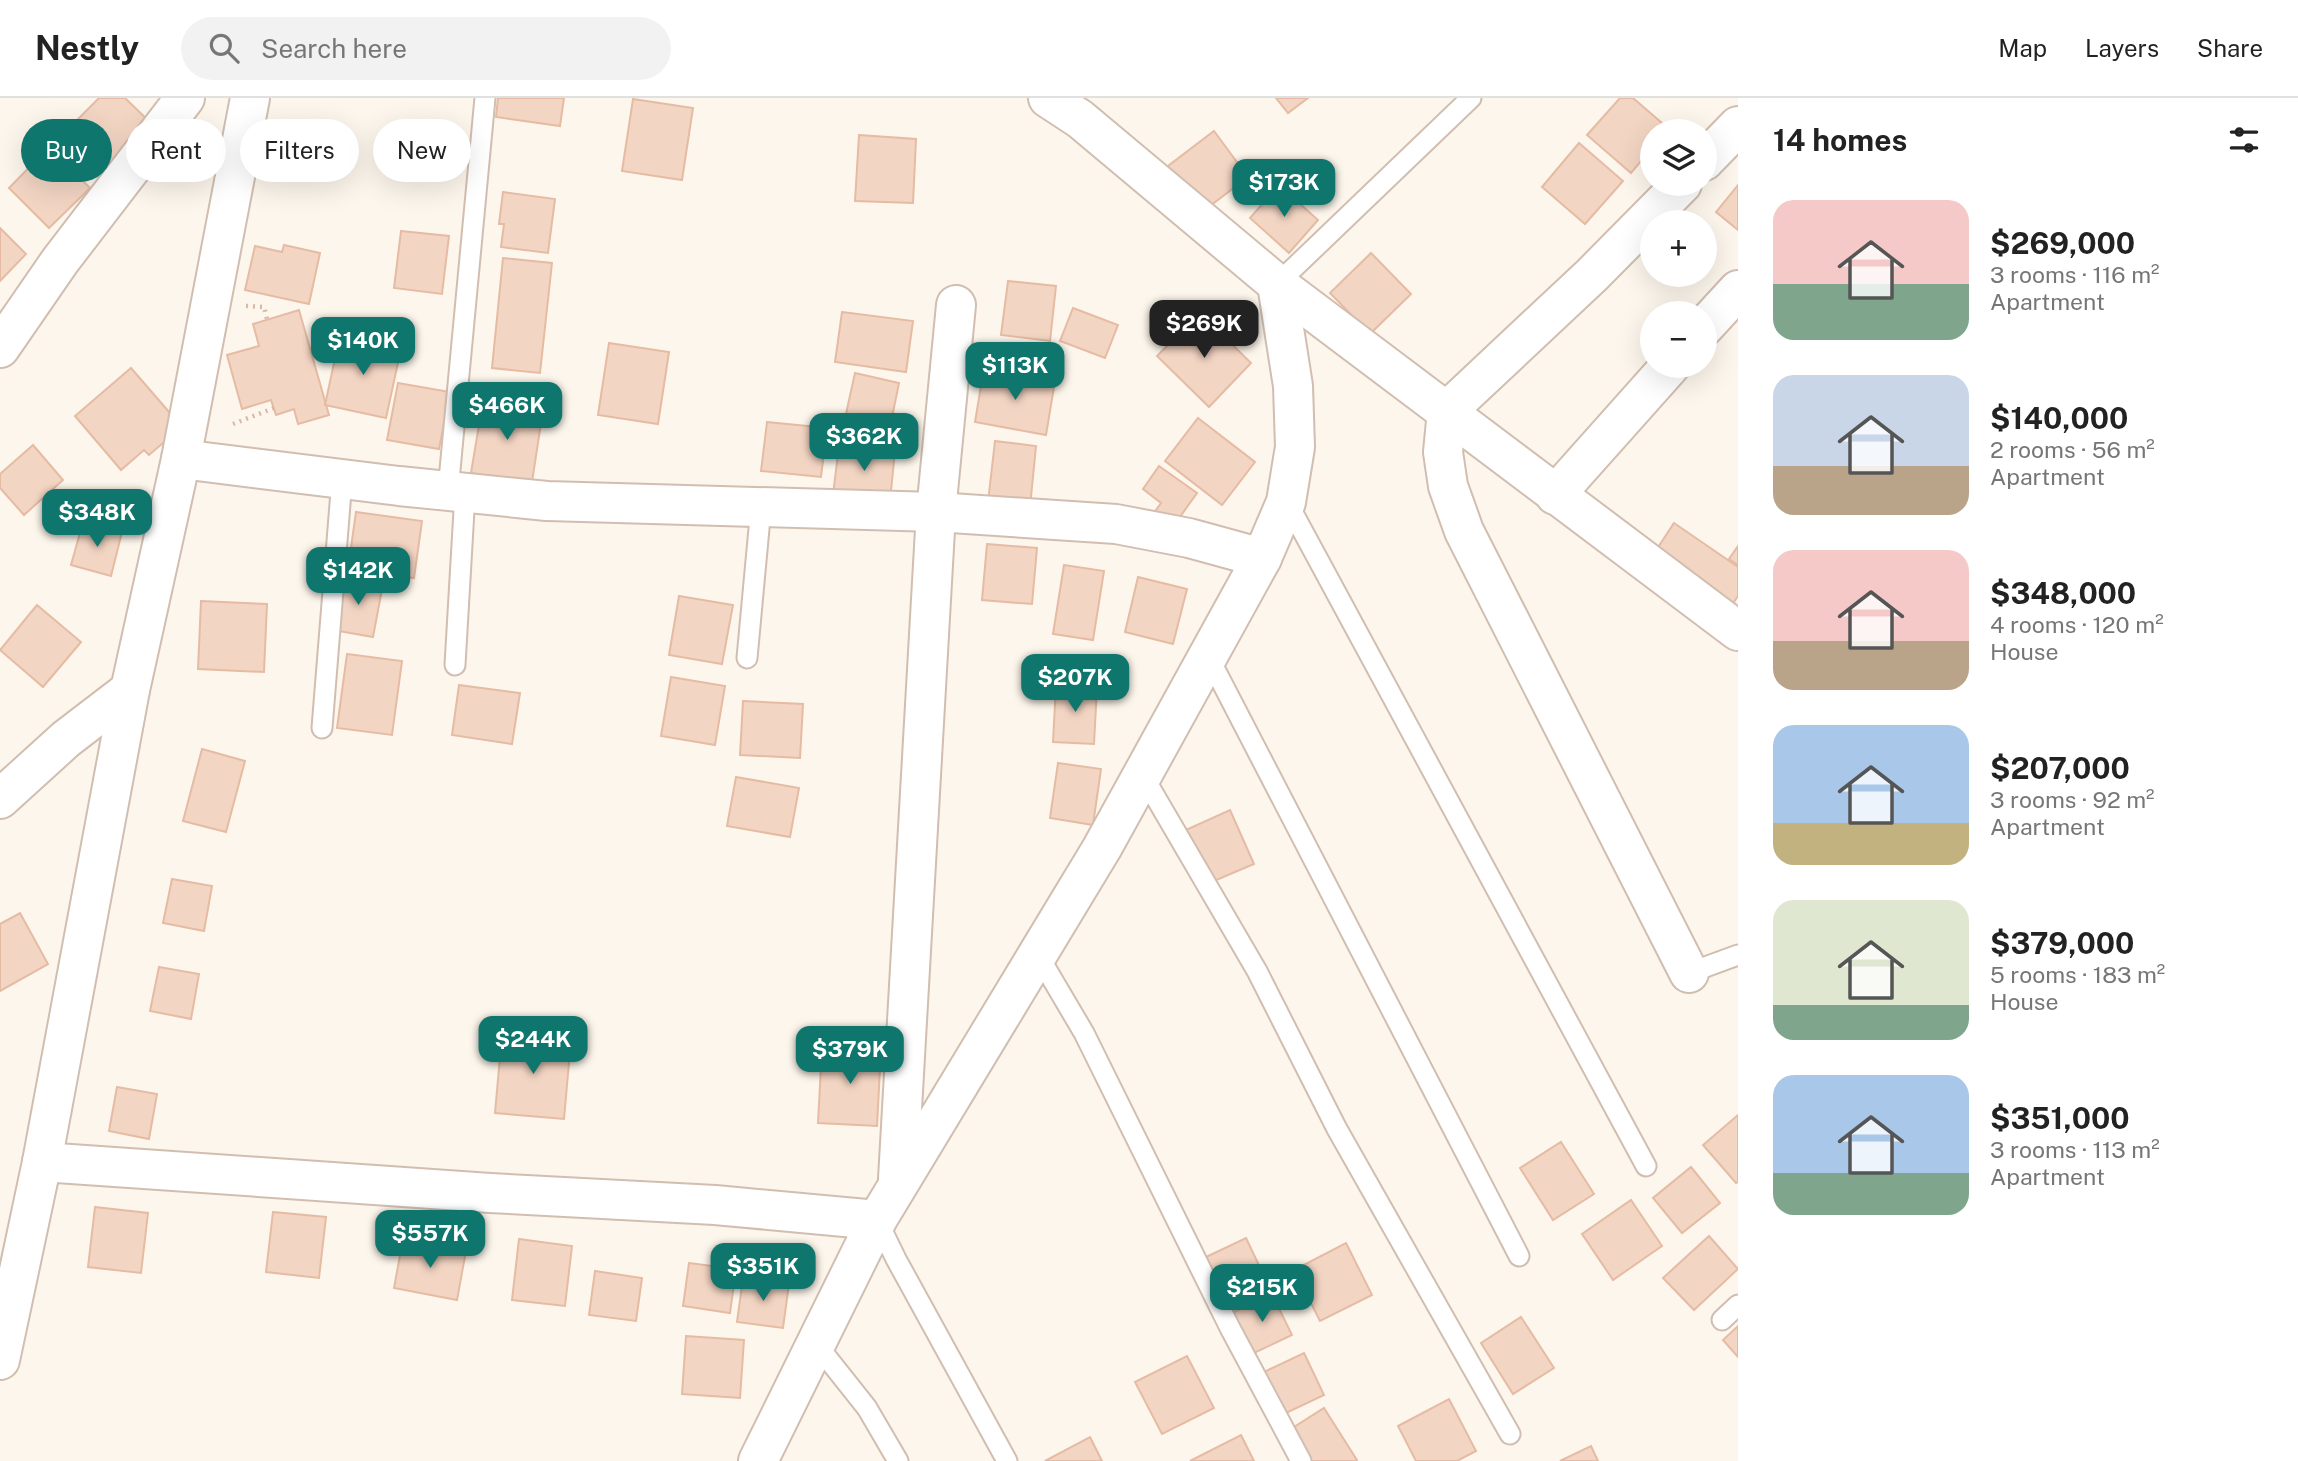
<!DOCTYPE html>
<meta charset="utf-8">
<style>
:root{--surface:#fff;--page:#f2f2f2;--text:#222;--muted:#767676;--line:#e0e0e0;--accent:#0f766e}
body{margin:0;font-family:"Public Sans",sans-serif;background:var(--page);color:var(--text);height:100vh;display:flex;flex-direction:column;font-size:26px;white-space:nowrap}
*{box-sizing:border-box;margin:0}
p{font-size:23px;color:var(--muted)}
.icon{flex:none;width:38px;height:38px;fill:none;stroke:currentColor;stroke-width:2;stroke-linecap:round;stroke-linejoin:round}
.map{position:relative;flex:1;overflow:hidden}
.drawer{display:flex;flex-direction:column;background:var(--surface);width:560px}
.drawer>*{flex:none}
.hud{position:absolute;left:21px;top:21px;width:665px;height:63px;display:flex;gap:14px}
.controls{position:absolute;left:1640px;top:21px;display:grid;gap:14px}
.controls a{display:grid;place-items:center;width:77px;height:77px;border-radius:50%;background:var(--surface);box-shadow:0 7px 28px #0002;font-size:35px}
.price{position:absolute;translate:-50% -60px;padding:0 16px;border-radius:14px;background:var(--accent);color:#fff;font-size:23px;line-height:46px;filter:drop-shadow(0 2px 4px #0008)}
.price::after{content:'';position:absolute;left:50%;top:42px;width:21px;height:16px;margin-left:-10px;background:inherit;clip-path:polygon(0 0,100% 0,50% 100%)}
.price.on{background:#222;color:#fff}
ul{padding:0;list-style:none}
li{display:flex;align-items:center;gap:21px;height:175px;padding:0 35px}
li span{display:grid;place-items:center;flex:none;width:196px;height:140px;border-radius:21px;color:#555}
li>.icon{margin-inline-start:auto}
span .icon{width:84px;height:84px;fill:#fffc;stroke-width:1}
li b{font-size:30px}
h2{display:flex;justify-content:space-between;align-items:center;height:84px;padding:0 35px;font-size:30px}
.tag{padding:0 24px;border-radius:32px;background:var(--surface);box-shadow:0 7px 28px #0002;font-size:24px;line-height:63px}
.tag.on{background:var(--accent);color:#fff}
header{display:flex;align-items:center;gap:42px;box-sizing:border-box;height:98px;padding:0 35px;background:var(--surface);border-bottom:2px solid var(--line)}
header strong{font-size:33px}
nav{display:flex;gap:38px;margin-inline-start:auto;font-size:24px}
.search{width:490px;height:63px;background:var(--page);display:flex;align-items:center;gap:18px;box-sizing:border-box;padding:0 24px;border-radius:38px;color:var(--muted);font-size:26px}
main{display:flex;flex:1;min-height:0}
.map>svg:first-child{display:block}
.building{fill:#f3d5c3;stroke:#e6bba3;stroke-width:2}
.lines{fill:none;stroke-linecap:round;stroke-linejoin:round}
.lane-casing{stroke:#d1beb0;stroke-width:23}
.street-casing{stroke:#d1beb0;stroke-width:42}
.path{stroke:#d9b8a5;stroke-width:4.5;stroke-dasharray:2 5;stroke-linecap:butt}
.lane{stroke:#fff;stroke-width:19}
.street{stroke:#fff;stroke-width:38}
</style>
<header>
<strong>Nestly</strong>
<div class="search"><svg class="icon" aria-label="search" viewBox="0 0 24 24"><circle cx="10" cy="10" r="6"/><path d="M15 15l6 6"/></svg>Search here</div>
<nav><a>Map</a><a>Layers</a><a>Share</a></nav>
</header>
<main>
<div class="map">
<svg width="1738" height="1363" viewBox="0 0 1738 1363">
<rect width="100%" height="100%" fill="#fdf6ec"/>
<g class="building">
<path d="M99,0H125L153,27L112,69L71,28Z"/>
<path d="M498,0H564L560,28L496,19Z"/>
<path d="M1276,0H1308L1288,15Z"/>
<path d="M1620,0H1633L1669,31L1667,33H1652V50L1631,75L1587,37Z"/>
<path d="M633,1L693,10L682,82L622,73Z"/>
<path d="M1214,33L1248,79L1202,114L1168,68Z"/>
<path d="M859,37L916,41L913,105L855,103Z"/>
<path d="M1579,45L1623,83L1585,126L1542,89Z"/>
<path d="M49,49L90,90L49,130L9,90Z"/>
<path d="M1279,87L1318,122L1289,155L1250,120Z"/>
<path d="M1738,87V132L1716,114Z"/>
<path d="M503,94L555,101L548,155L501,149L504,126H499Z"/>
<path d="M0,130L26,156L0,183Z"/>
<path d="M401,133L449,138L442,196L394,190Z"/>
<path d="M284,147L320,155L309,206L245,192L255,148L282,154Z"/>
<path d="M1371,155L1411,196L1370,236L1330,195Z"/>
<path d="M503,160L552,165L540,275L492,270Z"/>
<path d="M1008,183L1056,188L1050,243L1001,237Z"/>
<path d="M1073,210L1118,227L1105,260L1060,243Z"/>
<path d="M299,212L329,317L298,326L294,311L276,317L271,302L242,311L227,257L259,248L253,226Z"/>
<path d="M842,214L913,223L906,274L835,264Z"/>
<path d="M1200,215L1251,265L1209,309L1157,258Z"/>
<path d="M340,237L401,251L386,320L325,307Z"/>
<path d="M609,245L669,254L658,326L598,317Z"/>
<path d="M131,270L182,329L149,357L144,352L121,372L75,318Z"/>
<path d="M984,270L1055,283L1046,337L975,324Z"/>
<path d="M855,275L899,285L887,344L842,334Z"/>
<path d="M398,285L450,294L439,351L387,342Z"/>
<path d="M483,303L543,312L532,384L471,375Z"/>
<path d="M1198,320L1255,364L1222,407L1165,363Z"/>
<path d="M767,324L827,330L821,379L761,373Z"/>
<path d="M995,343L1036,348L1030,409L988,404Z"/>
<path d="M33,347L63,382L24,417L0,390V376Z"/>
<path d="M839,347L895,353L890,403L833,397Z"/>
<path d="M1159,368L1197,395L1170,433L1151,419L1161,405L1143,391Z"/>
<path d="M356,414L422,423L414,480L348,471Z"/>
<path d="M83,424L122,434L111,478L71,467Z"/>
<path d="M1674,425L1738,469V498L1732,507L1655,454Z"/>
<path d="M987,446L1037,450L1032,506L982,502Z"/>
<path d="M1738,448V467L1729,461Z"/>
<path d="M1064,467L1104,473L1093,542L1053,536Z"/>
<path d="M343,479L383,486L373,539L333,532Z"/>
<path d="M1138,479L1187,491L1173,546L1125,534Z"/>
<path d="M679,498L733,507L722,566L669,557Z"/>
<path d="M201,503L267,506L264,574L198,571Z"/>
<path d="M37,507L81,544L43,589L0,552Z"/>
<path d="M347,556L402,563L392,637L337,630Z"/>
<path d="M671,579L725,588L715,647L661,638Z"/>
<path d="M459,587L520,595L512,646L452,637Z"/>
<path d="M1056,587L1097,589L1094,646L1053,644Z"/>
<path d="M743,603L803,606L800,660L740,657Z"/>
<path d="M202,651L245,663L226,734L183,723Z"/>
<path d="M1058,665L1101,671L1093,727L1050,720Z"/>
<path d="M736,679L799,690L790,739L727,728Z"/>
<path d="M1230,712L1254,766L1200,789L1177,736Z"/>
<path d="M172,781L212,788L204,833L163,825Z"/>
<path d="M20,815L48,866L0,893V826Z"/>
<path d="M159,869L199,876L191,921L150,913Z"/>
<path d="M502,936L571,942L564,1021L495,1015Z"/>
<path d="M822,949L881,951L877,1028L818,1025Z"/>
<path d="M117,989L157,996L149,1041L109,1033Z"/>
<path d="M1738,1017V1084L1736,1085L1703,1047Z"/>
<path d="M1561,1044L1594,1096L1553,1122L1520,1070Z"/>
<path d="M1691,1069L1720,1105L1682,1135L1653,1100Z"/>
<path d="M1631,1102L1662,1148L1613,1182L1582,1136Z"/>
<path d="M95,1109L148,1115L141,1175L88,1169Z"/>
<path d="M273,1114L326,1119L319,1180L266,1174Z"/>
<path d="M1709,1138L1738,1171L1694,1212L1663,1180Z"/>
<path d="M1246,1140L1266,1182L1226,1201L1206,1159Z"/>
<path d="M403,1141L466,1153L457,1202L394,1190Z"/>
<path d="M519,1141L572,1148L565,1208L512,1202Z"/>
<path d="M1346,1145L1372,1197L1320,1223L1294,1172Z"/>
<path d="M689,1165L736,1171L730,1215L683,1208Z"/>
<path d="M595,1173L642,1180L636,1223L589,1217Z"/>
<path d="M743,1180L789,1186L783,1230L737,1224Z"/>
<path d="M1272,1196L1292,1237L1252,1256L1232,1215Z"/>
<path d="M1521,1219L1554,1270L1513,1296L1481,1245Z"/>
<path d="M1738,1228V1259L1723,1242Z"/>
<path d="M686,1238L744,1242L740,1300L682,1296Z"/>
<path d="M1304,1255L1324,1297L1284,1316L1264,1274Z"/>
<path d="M1187,1258L1214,1310L1162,1336L1135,1284Z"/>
<path d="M1449,1301L1476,1353L1457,1363H1416L1398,1328Z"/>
<path d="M1324,1310L1357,1362L1355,1363H1300L1283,1336Z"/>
<path d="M1241,1337L1254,1363H1190Z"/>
<path d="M1090,1339L1102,1363H1045Z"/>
<path d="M1591,1348L1598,1363H1560Z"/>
</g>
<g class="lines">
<defs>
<g id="lane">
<path d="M1277,186L1471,0"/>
<path d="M448,393L485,0"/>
<path d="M1287,404L1646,1068"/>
<path d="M1207,556L1519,1158"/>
<path d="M747,560L761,409"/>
<path d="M455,567L465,395"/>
<path d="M322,630L342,381"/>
<path d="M1142,676L1257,873L1337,1031L1510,1336"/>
<path d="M1038,857L1084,935L1230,1230L1301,1363"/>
<path d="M1689,875L1738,857"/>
<path d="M877,1122L896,1161L1007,1363"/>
<path d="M1722,1222L1738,1207"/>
<path d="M817,1247L867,1310L898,1363"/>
</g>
<g id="street">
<path d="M1048,0L1080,21L1277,186L1738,533"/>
<path d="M1704,63L1738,28"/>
<path d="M1682,86L1592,177L1447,313L1443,354L1448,388L1464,433L1689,875"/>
<path d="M1704,229L1738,192"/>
<path d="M0,250L60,163L185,0"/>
<path d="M181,361L399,388L547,403L936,414L1116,426L1189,440L1262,460"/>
<path d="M1555,397L1670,268"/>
<path d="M0,701L66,641L130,592"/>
<path d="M42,1064L490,1095L715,1107L877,1122"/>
<path d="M898,1081L936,414L956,207"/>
<path d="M0,1262L42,1064L130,592L181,361L250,0"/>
<path d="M758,1363L877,1122L1102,750L1262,460L1286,404L1295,349L1293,288L1277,186"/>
</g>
</defs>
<use href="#lane" class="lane-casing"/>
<use href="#street" class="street-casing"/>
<g class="path">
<path d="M246,208L264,209L267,221"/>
<path d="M233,326L274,310"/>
</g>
<use href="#lane" class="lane"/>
<use href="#street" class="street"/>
</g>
</svg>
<div class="controls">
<a><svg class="icon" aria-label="layers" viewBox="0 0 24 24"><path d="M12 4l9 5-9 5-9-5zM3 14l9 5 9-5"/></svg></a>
<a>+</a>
<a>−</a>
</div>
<b class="price" style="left:1284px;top:121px">$173K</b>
<b class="price on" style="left:1204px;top:262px">$269K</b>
<b class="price" style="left:363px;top:279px">$140K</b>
<b class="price" style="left:1015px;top:304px">$113K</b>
<b class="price" style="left:507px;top:344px">$466K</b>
<b class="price" style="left:864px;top:375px">$362K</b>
<b class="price" style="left:97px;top:451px">$348K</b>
<b class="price" style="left:358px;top:509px">$142K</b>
<b class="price" style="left:1075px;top:616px">$207K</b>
<b class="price" style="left:533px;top:978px">$244K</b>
<b class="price" style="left:850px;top:988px">$379K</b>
<b class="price" style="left:430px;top:1172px">$557K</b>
<b class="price" style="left:763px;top:1205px">$351K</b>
<b class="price" style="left:1262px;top:1226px">$215K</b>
<div class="hud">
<a class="tag on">Buy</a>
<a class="tag">Rent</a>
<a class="tag">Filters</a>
<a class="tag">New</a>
</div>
</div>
<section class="drawer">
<h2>14 homes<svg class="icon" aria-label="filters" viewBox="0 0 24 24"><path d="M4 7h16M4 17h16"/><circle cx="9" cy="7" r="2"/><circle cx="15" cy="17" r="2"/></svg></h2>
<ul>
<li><span style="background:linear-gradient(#f6c9c9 60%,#7fa58c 0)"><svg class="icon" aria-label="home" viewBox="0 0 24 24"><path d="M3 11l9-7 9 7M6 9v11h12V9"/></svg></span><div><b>$269,000</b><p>3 rooms · 116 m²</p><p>Apartment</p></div></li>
<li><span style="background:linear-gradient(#c9d6e8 65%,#b9a48a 0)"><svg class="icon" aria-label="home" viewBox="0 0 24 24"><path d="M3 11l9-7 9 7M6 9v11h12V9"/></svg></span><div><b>$140,000</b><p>2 rooms · 56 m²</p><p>Apartment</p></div></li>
<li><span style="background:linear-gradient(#f6c9c9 65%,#b9a48a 0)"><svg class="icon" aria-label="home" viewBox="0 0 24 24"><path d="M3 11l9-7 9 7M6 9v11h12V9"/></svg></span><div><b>$348,000</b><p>4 rooms · 120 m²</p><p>House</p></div></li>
<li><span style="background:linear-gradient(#a9c7e8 70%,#c2b280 0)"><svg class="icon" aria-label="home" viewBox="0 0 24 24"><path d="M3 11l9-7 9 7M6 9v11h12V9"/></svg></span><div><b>$207,000</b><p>3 rooms · 92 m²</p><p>Apartment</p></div></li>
<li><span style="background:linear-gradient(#dfe7d0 75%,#7fa58c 0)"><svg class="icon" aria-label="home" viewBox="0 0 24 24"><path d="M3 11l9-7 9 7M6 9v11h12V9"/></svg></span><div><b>$379,000</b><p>5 rooms · 183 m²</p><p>House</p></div></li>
<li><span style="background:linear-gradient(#a9c7e8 70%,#7fa58c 0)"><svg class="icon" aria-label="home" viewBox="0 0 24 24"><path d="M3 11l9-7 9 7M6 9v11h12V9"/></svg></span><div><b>$351,000</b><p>3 rooms · 113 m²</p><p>Apartment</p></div></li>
</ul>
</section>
</main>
